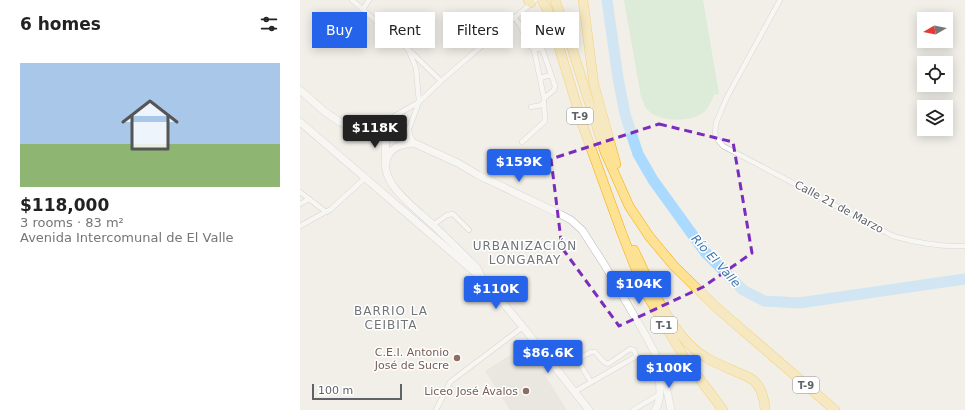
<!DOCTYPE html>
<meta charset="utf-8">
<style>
:root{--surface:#fff;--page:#f2f2f2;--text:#222;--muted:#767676;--accent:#2563eb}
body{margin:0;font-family:"DejaVu Sans",sans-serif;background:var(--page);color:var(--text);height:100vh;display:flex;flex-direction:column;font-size:15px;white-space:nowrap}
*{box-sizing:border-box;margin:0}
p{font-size:13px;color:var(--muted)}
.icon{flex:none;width:22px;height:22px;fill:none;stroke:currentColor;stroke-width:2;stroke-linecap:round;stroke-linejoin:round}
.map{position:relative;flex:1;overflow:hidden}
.panel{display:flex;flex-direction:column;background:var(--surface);width:300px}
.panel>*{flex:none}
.top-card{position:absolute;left:12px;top:12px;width:380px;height:36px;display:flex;gap:8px}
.needle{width:26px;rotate:261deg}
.tools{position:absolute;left:617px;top:12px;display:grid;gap:8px}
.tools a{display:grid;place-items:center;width:36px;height:36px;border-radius:0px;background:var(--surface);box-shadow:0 2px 10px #0003;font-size:20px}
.scale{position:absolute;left:12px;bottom:10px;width:90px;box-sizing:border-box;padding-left:4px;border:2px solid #5f6368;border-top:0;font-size:11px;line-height:14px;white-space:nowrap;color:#5f6368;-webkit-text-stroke:3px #fff;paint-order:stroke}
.price{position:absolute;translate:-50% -34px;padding:0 9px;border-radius:4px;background:var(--accent);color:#fff;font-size:13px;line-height:26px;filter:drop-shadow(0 1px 2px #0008)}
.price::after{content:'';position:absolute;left:50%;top:24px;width:12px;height:9px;margin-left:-6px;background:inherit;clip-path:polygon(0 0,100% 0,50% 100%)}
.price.current{background:#222;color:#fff}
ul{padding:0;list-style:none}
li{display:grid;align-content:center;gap:8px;height:212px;padding:0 20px}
li span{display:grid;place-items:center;height:124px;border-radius:0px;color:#555}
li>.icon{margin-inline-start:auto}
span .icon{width:72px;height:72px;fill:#fffc;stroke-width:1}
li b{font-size:17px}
h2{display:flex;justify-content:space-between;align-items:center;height:48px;padding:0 20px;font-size:17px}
.pill{padding:0 14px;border-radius:0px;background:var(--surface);box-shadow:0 2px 10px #0003;font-size:14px;line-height:36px}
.pill.current{background:var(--accent);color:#fff}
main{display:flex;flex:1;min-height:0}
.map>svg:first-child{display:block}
.education{fill:#e1ded6}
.green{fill:#c5e8c5}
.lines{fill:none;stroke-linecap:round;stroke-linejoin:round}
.river{stroke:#aadaff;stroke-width:11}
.street-casing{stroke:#b5b8bc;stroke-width:5.5}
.secondary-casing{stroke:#b6babf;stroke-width:8}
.highway-casing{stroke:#f9ab00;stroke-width:10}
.street{stroke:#fff;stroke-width:4.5}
.secondary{stroke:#fff;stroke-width:7}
.highway{stroke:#fde293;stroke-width:9}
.marked{fill:none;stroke:#7b2cbf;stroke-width:3;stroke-dasharray:8 5;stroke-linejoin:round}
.education-dot{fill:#8d6e63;stroke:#fff;stroke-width:1.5}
.labels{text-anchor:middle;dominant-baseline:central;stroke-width:3;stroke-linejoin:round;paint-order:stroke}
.shield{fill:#fff;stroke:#8f9295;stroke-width:1}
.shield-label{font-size:10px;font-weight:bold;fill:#5f6368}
.street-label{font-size:11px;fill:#5f6368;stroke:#fff}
.education-label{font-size:11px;fill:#785e54;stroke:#fff;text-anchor:end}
.neighbourhood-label{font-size:12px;letter-spacing:1px;fill:#70757a;stroke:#fff}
.water-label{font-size:12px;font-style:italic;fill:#4174aa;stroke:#fff}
</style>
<main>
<section class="panel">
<h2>6 homes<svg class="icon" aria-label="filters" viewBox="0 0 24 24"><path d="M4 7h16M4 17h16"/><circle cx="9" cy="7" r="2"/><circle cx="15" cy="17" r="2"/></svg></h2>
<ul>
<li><span style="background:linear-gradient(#a9c7e8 65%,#8fb573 0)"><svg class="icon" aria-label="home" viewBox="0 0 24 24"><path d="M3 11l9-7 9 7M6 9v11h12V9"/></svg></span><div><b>$118,000</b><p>3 rooms · 83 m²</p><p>Avenida Intercomunal de El Valle</p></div></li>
</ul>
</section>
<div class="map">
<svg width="665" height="410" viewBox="0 0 665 410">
<rect width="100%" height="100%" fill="#f1efe8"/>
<path class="education" d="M226,345L238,364L267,410H210L185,371Z"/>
<path class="green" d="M324,0H403L419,94L414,95C412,100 409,107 405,111C392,123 357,123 346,108C344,105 343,100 341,97Z"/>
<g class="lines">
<path class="river" d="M307,0L318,78L325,114L338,154L353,180L405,252L443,290L464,301L499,303L665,279"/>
<defs>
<g id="street">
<path d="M52,0L109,50L141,81"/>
<path d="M480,0L427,97L416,123L415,133L418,140L423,146L593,236C617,243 640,247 665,246"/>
<path d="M63,9L69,0"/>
<path d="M214,17L220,25L228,43L234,50L244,98V101L242,105L231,107"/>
<path d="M234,50L241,48L243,51L255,86L254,90L244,98"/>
<path d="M109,51L116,68L119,102L109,129L110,135L114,143"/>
<path d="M240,78L251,75"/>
<path d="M86,135L87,130L93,117L119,102L141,81L235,0"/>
<path d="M222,142L245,121L244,103"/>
<path d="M0,192L26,212"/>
<path d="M0,204L9,199"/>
<path d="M133,225L147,215L153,214L169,230"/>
<path d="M0,226L31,209L65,178"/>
<path d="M274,392L335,357L336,355L334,350L330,349L308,364L304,362L295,352H291L279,358L280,364L291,382"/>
<path d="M136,410L150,382L223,327"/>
<path d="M333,410L360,394"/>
</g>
<g id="secondary">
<path d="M0,90L25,112L40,122L54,128L105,139L158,163L178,175L260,214L271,220L282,230L304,264L346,336L358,359L364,376L371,410"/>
<path d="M0,122L184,280L223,327L289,410"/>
<path d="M113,143C103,144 93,146 88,156C75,181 118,210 133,225C148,239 163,254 177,268L181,276"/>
<path d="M85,161L86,135"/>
<path d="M355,410C363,398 359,381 358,367"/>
</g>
<g id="highway">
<path d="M228,0L231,3"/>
<path d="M242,0L248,11L283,126L321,231L344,290L387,362L423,410"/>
<path d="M255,0L270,42L305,152L329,206L349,236L374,266L417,308L535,410"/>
<path d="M283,0L294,85L316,164"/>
<path d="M334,250C349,282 364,318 389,344C403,359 421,365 439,373C443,375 449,377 453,380C461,386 465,400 465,410"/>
</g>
</defs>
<use href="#street" class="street-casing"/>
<use href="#secondary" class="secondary-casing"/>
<use href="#highway" class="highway-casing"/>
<use href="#street" class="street"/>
<use href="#secondary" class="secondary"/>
<use href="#highway" class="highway"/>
</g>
<path d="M0 0H665V410H0ZM359,124L433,142L452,253L403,287L319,326L262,248L251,159Z" fill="#f1efe8" fill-opacity=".55" fill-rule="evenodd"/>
<path class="marked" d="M359,124L433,142L452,253L403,287L319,326L262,248L251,159Z"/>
<g class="education-dot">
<circle cx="157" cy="358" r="4"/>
<circle cx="226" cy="391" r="4"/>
</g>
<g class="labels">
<g class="shield">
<rect x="267" y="108" width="26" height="16" rx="3"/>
<rect x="351" y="317" width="26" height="16" rx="3"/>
<rect x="493" y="377" width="26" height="16" rx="3"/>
</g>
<g class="shield-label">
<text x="280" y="116">T-9</text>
<text x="364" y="325">T-1</text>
<text x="506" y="385">T-9</text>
</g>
<g class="street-label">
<text transform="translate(539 207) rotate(28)">Calle 21 de Marzo</text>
</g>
<g class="education-label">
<text x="149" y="352">C.E.I. Antonio<tspan x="149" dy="13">José de Sucre</tspan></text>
<text x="218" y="391">Liceo José Ávalos</text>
</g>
<g class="neighbourhood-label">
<text x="225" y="246">URBANIZACIÓN<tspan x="225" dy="14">LONGARAY</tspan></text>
<text x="91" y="311">BARRIO LA<tspan x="91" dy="14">CEIBITA</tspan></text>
</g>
<g class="water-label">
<text transform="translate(416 261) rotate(48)">Río El Valle</text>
</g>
</g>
</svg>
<div class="tools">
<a><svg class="needle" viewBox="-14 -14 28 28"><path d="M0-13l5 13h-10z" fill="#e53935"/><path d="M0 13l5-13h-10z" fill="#767676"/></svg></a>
<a><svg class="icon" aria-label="locate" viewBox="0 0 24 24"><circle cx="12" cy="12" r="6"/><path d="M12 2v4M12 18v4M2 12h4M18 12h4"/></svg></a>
<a><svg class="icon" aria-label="layers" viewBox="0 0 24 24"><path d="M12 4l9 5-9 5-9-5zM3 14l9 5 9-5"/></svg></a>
</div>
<div class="scale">100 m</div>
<b class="price current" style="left:75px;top:149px">$118K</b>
<b class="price" style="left:219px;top:183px">$159K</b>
<b class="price" style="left:339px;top:305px">$104K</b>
<b class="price" style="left:196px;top:310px">$110K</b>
<b class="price" style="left:248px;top:374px">$86.6K</b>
<b class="price" style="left:369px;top:389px">$100K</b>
<div class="top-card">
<a class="pill current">Buy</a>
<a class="pill">Rent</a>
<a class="pill">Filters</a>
<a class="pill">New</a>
</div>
</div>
</main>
